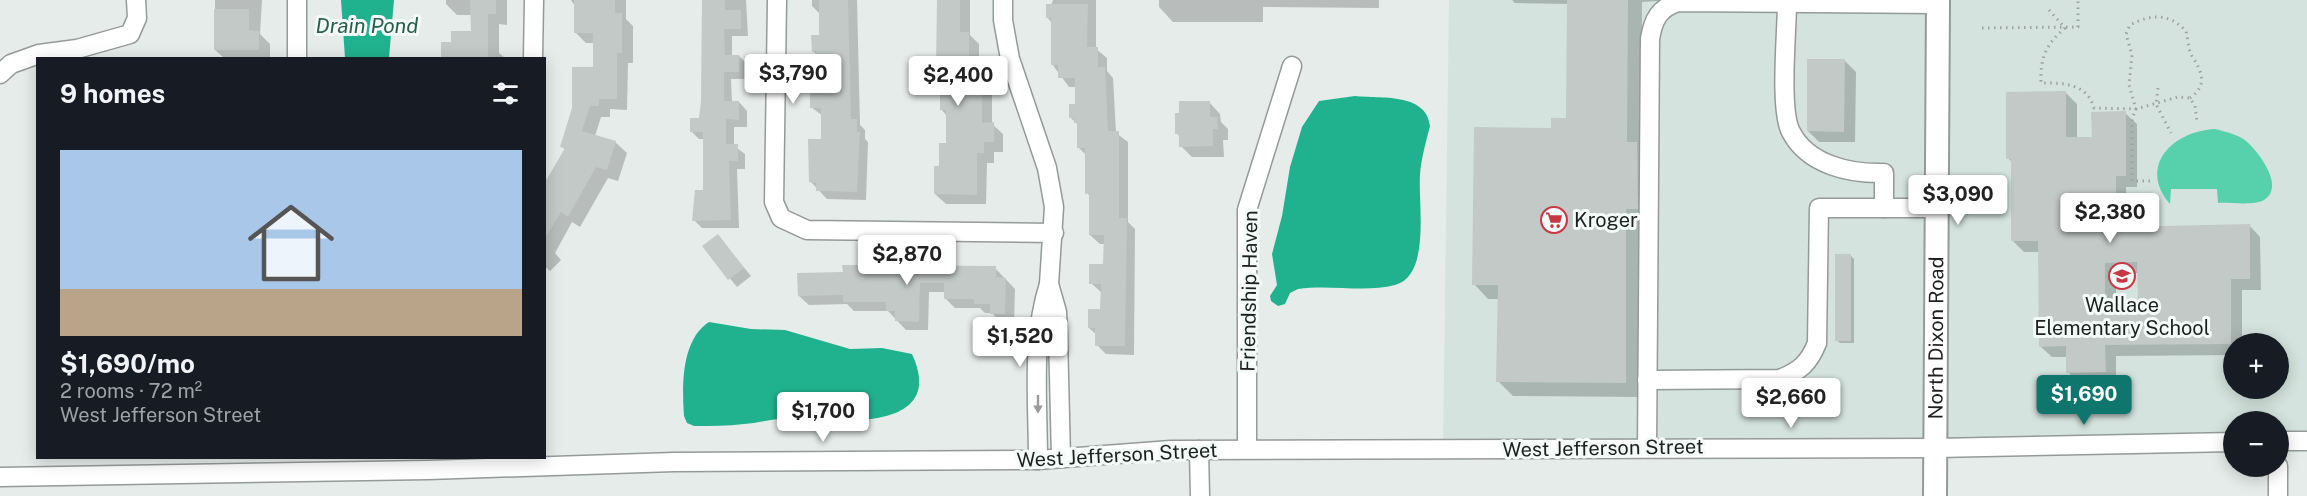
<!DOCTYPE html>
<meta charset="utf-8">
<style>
:root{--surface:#171b24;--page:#20242c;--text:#f1f3f6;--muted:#9ea1a6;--line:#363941;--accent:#0f766e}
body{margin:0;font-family:"Public Sans",sans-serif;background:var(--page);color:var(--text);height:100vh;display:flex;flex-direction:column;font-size:22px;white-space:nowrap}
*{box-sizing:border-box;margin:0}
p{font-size:20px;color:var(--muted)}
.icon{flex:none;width:33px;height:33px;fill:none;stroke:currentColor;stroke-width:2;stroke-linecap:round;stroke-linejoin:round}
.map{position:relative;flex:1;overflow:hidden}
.panel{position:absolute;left:36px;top:57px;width:510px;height:402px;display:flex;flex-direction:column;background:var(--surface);border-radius:0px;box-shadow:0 3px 15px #0003}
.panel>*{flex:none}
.tools{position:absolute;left:2223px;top:333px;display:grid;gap:12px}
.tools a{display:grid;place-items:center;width:66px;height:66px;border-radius:50%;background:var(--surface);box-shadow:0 3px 15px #0003;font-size:30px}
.price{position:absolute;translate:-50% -51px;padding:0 14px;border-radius:6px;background:#fff;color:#222;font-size:20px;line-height:39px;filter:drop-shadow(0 2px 3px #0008)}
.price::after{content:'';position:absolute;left:50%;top:36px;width:18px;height:14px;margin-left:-9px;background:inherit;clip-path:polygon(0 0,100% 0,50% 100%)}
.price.active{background:var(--accent);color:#fff}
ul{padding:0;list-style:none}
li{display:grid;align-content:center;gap:12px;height:318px;padding:0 24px}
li+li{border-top:2px solid var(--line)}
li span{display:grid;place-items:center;height:186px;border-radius:0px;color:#555}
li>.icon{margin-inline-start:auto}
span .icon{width:108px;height:108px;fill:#fffc;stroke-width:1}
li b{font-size:26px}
h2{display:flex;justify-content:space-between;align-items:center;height:72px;padding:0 24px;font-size:26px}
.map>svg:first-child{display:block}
.built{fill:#d4e3dd;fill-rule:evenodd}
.green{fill:#57d1ac}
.water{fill:#20b28e}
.shadow{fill:#0003;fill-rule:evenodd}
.building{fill:#c2c9c6;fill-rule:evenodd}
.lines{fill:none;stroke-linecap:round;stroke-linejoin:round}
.minor-casing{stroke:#949a98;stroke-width:21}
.major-casing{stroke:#949a98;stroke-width:26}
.path{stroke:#9ea2a1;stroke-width:3;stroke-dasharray:1.5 4.5;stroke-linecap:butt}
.minor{stroke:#fff;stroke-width:18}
.major{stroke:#fff;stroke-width:22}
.oneway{fill:#9a9b9a}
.labels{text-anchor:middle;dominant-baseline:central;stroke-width:6;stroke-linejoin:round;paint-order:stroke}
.poi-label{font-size:20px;fill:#1e201f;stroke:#f3faf7;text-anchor:start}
.street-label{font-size:20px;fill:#1e201f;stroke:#f3faf7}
.water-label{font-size:21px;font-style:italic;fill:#295e4e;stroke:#f3faf7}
</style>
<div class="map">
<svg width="2307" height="496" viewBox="0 0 2307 496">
<rect width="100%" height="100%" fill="#e6ecea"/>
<path class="built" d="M1449,0H2307V441L2279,442L2278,422H2234L2233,442L1443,450ZM2234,344H2278V388H2234Z"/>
<path class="green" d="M2215,129C2226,132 2237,134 2246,141C2258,151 2286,187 2264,200C2253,206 2230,202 2218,203L2217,189H2171L2170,204C2137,165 2174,131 2215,129Z"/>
<g class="water">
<path d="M341,0H394L389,58H345Z"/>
<path d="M1355,96C1380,99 1426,92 1430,126C1426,142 1421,159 1420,175C1418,203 1431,276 1395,285C1364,293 1330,284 1298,289L1290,293L1285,304L1278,306L1271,301L1270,296L1277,285L1272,254L1282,216L1290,167L1302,127L1319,101Z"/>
<path d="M709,322L751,329L785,330L850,349L882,348L912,354C949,434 833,421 790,419C775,418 759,423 744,424C727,426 711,426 694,426L687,423L684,416C682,386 681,340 709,322Z"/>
</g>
<g class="shadow">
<path d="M215,0H262L260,34L270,44V58H224L215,50Z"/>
<path d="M446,0H507V25L499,24V53L505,58H442V44H452L473,33L472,15H457L446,4Z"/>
<path d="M571,0H626V19L633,26V63H628L627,110L610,109V117H601L595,136L615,142L627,153L618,181L608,178L580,227L572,222L555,253L561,260L550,271L544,266V188L566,150L562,147L594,68V43H586L575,32V6Z"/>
<path d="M702,0H746L748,36H732V56H739L747,64V79H731L732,102H739L747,111V127H734V146L745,154V169H737L739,228H702L694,220L704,191V139H699L691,131L700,120L703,101Z"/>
<path d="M812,0H857L860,125L865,130V139L868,142L866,200L827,199L811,182L823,140V116L811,107L817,94L818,56L813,51L820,36V14L812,6Z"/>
<path d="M938,0H970V35L979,44V82L992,92V124L1003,134V152H994V163H987L986,204H946L935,194L947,144V116L941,109L942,73L937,68Z"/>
<path d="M1053,0H1096V49L1107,58V71L1113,78L1116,133L1128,142V222L1135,229L1134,355L1106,354L1097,345V335L1089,328L1102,311V293L1091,283L1105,265V244H1100L1090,235L1091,197L1087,193L1086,155L1078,147V125L1070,117L1076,106L1077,87H1069L1052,64V23L1047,17Z"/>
<path d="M1159,0H1379V8L1263,7V22H1173L1159,7Z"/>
<path d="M1512,0H1673L1642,2L1640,397L1513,396L1498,381L1499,299H1488L1474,284L1553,129L1568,119L1569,4L1515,3Z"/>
<path d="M1845,61L1856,72L1855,142H1819L1808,131Z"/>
<path d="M2066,93L2077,104V139H2093L2125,113L2137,124V187H2126L2127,221L2133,227L2249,225L2260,237L2261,290H2242V344H2234V355L2116,356V383H2079L2068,372V357H2052L2040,346V252H2024L2013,241L2012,162L2008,158ZM2116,273H2139V306H2116Z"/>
<path d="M1209,102L1220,114L1221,122L1228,129V140H1223L1224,157H1192L1181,146L1180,137L1177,133Z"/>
<path d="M718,236L751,276L737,287L704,246Z"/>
<path d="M1851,256L1854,259V343H1840L1836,340Z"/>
<path d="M995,268L1015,289L1014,323H1001L992,313H985L980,308H955L946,299V292H929L928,330H906L888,311H854L847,304L809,305L799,296Z"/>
</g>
<g class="building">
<path d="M470,0H496V14H488V58H441V42H451V31H471Z"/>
<path d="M574,0H615V13H622V53H617V99H599V106H590L582,131L616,141L607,170L596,167L568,217L561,212L544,240V184L565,148L560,147L572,108V67H593V33H574Z"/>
<path d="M702,0H725V10H741V29H724L725,55H739V72H724V101H739V120L726,119V144H738V161H729L731,220L692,221L695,190H703V132H690V118H699L701,101Z"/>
<path d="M819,0H848L851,119H857V132H860L857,192L816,191V183L809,182L808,139H821V108H810V92H816L817,80L816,51L812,52L811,35H819Z"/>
<path d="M937,0H960V32H969V80H982V123L994,122V142H984V153H977V195L934,194V166H939V143H946V110H940V69H936Z"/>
<path d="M1567,0H1628L1627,142H1637L1638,209H1626V383L1496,382L1498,285H1472L1474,127L1551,128V118H1566Z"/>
<path d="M1046,4H1088L1087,47H1098V67H1105L1108,131H1119V218H1127L1125,346H1095V328H1088V309H1100L1101,284H1089V264H1103L1104,235H1089V193L1085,194V148H1077V123H1074V118H1069V104H1075V78H1058V65H1051V18H1046Z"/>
<path d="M214,9H249V30L259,31V50H214Z"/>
<path d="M1807,59H1845L1844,132L1807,131Z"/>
<path d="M2066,91V137H2092L2091,112L2126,111V176H2116V214H2122V227L2250,224V279H2231V344L2105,345L2106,372L2066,373V346L2039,347L2038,241H2011V159H2006V92ZM2137,262L2138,305H2105V263Z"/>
<path d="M1179,101H1210V117H1217L1218,129H1213V146L1179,147V134H1175V113H1179Z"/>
<path d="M718,234L744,268L728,280L702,246Z"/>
<rect x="1835" y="254" width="16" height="87"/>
<path d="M842,265L996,266V277L1006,278L1005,314H990V304H974V299H944V283H920L919,322L895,321V311H886V302H843V295L798,296L797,273L843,272Z"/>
</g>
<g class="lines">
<defs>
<g id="minor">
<path d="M777,0L774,202L781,218L807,230L1054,233"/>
<path d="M1003,0V20L1010,59L1047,168L1054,207L1049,284L1057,312L1058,335L1061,458"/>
<path d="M1787,3C1787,31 1779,110 1791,132C1808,165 1850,174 1884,173V208"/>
<path d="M297,58V0"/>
<path d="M533,58L534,0"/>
<path d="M0,74L11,64L39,54L77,49L130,34L137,18L136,0"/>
<path d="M1647,380L1780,379C1800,371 1809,363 1817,343L1819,208H1938"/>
<path d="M2278,441H2307"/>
<path d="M1647,447L1650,39C1653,20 1659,8 1678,2L1938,4"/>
<path d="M1247,449V210L1292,66"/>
<path d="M1199,450L1200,496"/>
<path d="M1038,460C1038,401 1031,340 1049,284"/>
<path d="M2278,466V496"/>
<path d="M0,477L428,470L674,462L1038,460L1171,450L1936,448L2234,442"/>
</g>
<g id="major">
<path id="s1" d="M1935,496L1938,0"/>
</g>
</defs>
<use href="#minor" class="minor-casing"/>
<use href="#major" class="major-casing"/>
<g class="path">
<path d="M2049,10L2065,28C2046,44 2040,58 2041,83C2063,83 2087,83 2094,108L2136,109L2129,85L2132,55L2126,34L2130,25C2151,14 2169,13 2186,31C2188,39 2188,49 2192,56C2202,72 2208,85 2190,98"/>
<path d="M1982,28L2078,27V0"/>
<path d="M2158,88L2156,104L2171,133"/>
<path d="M2150,181H2132V119L2136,109L2178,97L2190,98L2195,106L2197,122"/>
</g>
<use href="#minor" class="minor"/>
<use href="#major" class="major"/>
</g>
<defs><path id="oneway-solid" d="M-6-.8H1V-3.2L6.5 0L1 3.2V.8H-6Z" transform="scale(1.5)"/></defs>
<use class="oneway" href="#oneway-solid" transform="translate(1038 404) rotate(90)"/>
<defs>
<symbol id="supermarket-ring" viewBox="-11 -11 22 22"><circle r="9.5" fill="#f3faf7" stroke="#c73744" stroke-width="1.5"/><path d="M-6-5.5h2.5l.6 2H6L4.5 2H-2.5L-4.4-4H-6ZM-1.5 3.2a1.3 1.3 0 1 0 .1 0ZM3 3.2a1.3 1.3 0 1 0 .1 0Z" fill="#c73744"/></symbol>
<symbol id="school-ring" viewBox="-11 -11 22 22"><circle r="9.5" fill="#f3faf7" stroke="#c73744" stroke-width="1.5"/><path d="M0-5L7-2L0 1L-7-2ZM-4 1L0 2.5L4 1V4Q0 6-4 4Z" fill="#c73744"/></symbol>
</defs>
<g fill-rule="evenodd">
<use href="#supermarket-ring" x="1539" y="205" width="30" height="30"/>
<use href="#school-ring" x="2107" y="261" width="30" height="30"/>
</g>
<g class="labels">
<g class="poi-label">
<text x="1574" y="220">Kroger</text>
<text x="2122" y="305" text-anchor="middle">Wallace<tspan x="2122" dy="23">Elementary School</tspan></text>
</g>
<g class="street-label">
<text transform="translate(1249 291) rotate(-89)">Friendship Haven</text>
<text stroke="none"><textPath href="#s1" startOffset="158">North Dixon Road</textPath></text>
<text transform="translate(1603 448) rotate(-1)">West Jefferson Street</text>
<text transform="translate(1117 455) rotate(-3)">West Jefferson Street</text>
</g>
<g class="water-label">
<text x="367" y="25">Drain Pond</text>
</g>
</g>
</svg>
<div class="tools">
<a>+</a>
<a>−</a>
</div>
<b class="price" style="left:793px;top:105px">$3,790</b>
<b class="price" style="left:958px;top:107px">$2,400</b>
<b class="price" style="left:1958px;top:226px">$3,090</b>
<b class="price" style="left:2110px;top:244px">$2,380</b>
<b class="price" style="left:907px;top:286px">$2,870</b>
<b class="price" style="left:1020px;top:368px">$1,520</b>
<b class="price active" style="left:2084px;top:426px">$1,690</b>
<b class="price" style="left:1791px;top:429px">$2,660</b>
<b class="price" style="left:823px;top:443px">$1,700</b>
<section class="panel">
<h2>9 homes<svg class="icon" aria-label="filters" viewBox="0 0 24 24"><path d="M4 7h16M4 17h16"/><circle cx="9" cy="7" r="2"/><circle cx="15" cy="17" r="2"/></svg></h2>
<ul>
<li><span style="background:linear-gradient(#a9c7e8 75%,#b9a48a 0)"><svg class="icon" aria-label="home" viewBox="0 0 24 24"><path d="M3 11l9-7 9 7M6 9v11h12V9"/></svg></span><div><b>$1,690/mo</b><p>2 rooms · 72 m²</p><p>West Jefferson Street</p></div></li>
</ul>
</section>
</div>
